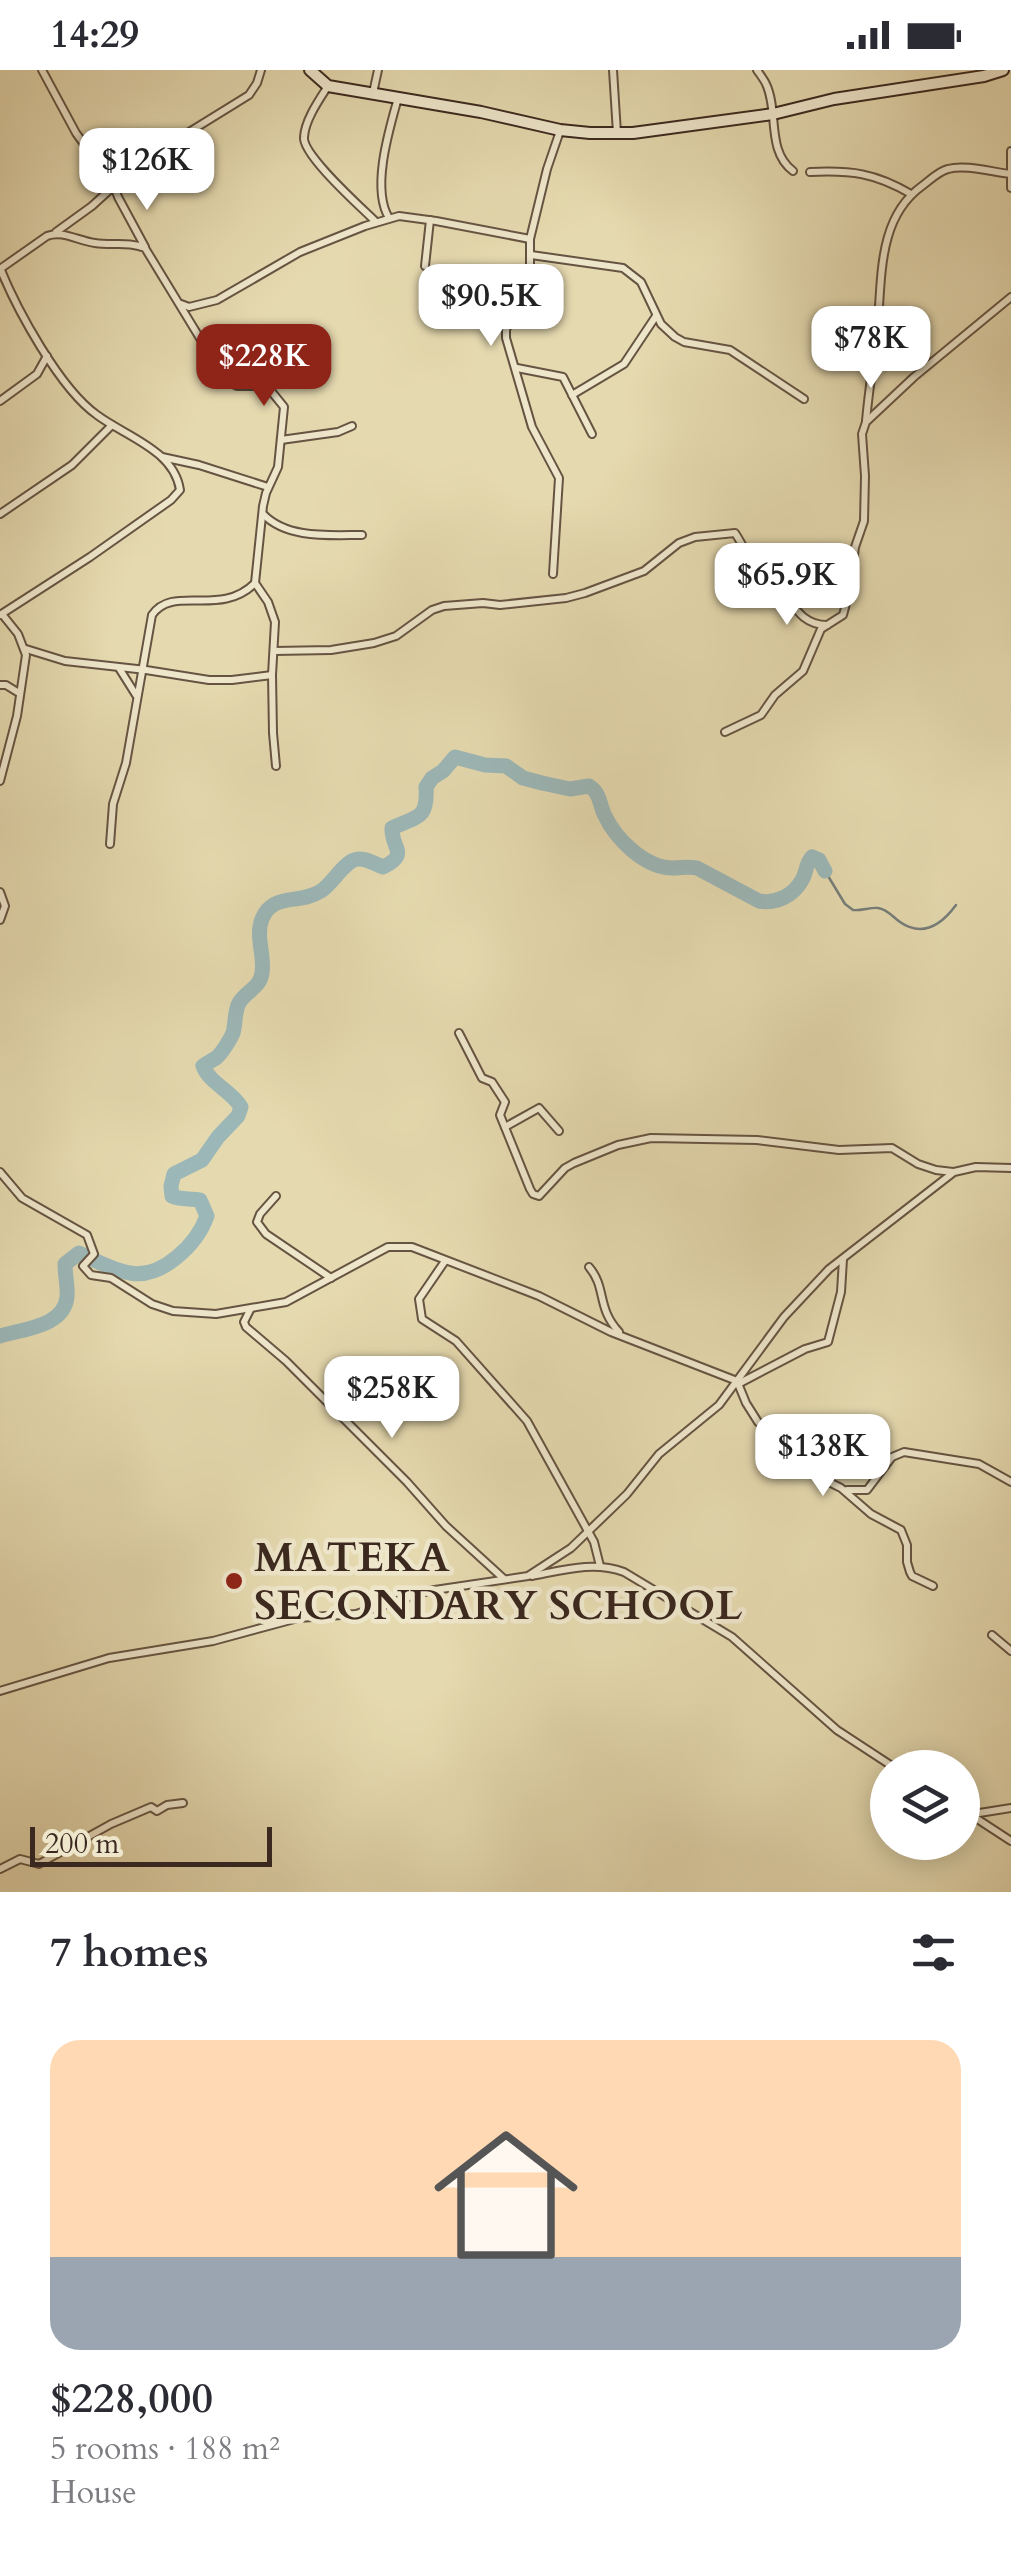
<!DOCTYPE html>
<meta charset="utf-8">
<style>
:root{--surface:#fff;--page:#f2f2f3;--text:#2b2b33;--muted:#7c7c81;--accent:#8f2418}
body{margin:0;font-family:Cardo,serif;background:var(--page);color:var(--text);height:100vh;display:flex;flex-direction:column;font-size:38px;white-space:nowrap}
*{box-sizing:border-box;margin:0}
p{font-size:32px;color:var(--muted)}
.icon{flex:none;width:55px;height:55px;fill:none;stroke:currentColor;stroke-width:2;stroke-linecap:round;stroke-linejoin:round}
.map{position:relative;height:1822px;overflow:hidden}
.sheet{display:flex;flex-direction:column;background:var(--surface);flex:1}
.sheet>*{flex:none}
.tools{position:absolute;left:870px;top:1680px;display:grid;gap:20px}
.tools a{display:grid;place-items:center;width:110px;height:110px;border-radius:50%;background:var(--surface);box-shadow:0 5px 25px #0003;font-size:50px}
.scale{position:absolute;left:30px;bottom:25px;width:242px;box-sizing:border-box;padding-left:10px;border:5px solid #3b281e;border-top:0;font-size:28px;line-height:35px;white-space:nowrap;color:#3b281e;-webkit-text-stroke:8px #eee6cb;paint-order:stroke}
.price{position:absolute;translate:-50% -85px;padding:0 22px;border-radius:20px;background:#fff;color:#222;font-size:32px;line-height:65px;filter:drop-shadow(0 2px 5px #0008)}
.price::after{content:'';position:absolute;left:50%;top:60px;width:30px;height:22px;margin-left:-15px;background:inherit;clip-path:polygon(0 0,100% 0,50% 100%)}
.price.current{background:var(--accent);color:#fff}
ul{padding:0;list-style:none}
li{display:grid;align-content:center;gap:20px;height:530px;padding:0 50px}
li span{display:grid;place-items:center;height:310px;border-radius:30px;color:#555}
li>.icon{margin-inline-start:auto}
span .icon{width:180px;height:180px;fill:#fffc;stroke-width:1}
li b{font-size:42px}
h2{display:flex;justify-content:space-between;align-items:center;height:120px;padding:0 50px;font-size:42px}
.status{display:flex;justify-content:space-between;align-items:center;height:70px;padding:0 50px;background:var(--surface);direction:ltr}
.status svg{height:28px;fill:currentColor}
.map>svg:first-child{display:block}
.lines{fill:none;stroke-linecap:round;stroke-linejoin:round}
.stream{stroke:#757e7a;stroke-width:2.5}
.river{stroke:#9cb7b7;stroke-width:15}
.street-casing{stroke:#665442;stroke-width:10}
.secondary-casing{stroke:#3b281e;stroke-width:14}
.street{stroke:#eee6cb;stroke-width:6}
.secondary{stroke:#eee6cb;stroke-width:10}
.poi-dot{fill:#8f2418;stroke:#eee6cb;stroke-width:4}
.labels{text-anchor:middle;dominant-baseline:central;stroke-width:9;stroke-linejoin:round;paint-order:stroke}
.poi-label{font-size:42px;font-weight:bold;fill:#3b281e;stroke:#eee6cb;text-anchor:start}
</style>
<div class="status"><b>14:29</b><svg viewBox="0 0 49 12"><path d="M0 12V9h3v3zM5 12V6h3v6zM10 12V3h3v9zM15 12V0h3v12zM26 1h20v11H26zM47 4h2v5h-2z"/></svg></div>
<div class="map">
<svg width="1011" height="1822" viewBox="0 0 1011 1822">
<rect width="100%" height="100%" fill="#e5d9af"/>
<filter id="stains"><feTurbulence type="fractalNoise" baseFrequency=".002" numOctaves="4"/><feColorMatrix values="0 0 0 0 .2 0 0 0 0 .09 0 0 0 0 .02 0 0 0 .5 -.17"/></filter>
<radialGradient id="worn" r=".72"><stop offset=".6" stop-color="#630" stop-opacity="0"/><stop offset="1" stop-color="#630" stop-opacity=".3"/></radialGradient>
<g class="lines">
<path class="stream" d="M825,801L845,834L853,840C862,841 870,837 878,838C887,839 893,847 900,852C923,868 942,854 956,835"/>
<path class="river" d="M0,1266C22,1259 64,1257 67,1227C68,1217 65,1205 65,1194L79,1183C95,1190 112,1200 130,1203C162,1209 197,1174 207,1146L200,1130C190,1128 180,1130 172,1126L171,1116L174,1104L202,1090L218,1067L238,1046L241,1037C231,1020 210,1014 203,996C207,993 211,991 216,988C222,983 230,970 233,963C236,953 234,942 239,933C246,921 260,918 262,903C265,886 255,866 262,849C273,822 299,835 321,821C332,814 343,794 354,790C363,786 375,794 383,797C410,784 391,778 392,758C418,746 428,749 426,717L432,708L443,701L455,687L485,695L506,696L523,708L542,713L570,719L589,716C600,723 599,732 604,744C615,768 644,798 673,798C682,798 687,796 697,798L759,831C776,834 793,826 802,810C807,802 805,795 812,787L819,790L825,801"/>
<defs>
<g id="street">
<path d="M42,0L76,63L114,116L118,127L145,177"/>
<path d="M613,0L617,63"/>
<path d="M757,0C759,3 765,11 766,14C779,41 766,81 793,101"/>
<path d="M328,16C319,30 305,50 304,67C302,85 362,138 376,152"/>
<path d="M373,23L378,0"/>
<path d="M1011,81V118"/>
<path d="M810,102C851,100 875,103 911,124"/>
<path d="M389,148C371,119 389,60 398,28"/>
<path d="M56,162L92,136L139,93L249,25L257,13L261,0"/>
<path d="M531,185L623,198L641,212L661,254L675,267L684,272L730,280L804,329"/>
<path d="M425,196L430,150"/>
<path d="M0,198C17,240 60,319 97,345C125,366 174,380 180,420L171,430L90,487L0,545"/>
<path d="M0,199L47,166C63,160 78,171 95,173C113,176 128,171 145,178L226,311L237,316H267L284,337L278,397L266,423L263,436L255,513C220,548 173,514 152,545L126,693L113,734L110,774"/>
<path d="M181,234L189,237L217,230L300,182L365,156L399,146L436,151L530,169"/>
<path d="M517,298L563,307L592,364"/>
<path d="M572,325L624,294L656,246"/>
<path d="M0,331L37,304L47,286"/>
<path d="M866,351C869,317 875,284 878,250C882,203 879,147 922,116C930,110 939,101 948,99C965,94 992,102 1010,104"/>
<path d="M281,370L338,362L352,356"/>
<path d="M162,387L199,395L268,417"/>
<path d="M0,444L72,395L112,355"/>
<path d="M263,444C287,469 329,465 362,465"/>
<path d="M553,504L559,408L532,357L506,268V260L530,197V169L547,99L560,61"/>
<path d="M255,513L268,532L275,552L272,605L273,663L276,696"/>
<path d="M810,515L838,521L850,519"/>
<path d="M26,579L65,591L146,600L209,610H232L272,605"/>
<path d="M274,581L331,580L374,573L396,566L432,540L444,536L483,533L500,535L566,528L585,523L644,501L679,473L695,467L735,463C741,472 745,481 751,490C757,500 766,504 774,512C792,529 798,555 827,555"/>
<path d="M119,598L136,625"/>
<path d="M0,615H6L19,623"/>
<path d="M725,662L761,645L775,625L803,601L821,559L843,545L850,519L855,477L864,451L865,406L862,364L866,352L914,307L1011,227"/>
<path d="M0,711L17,646L26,585L18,564L2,544"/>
<path d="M0,822L5,836L0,850"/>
<path d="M459,963L482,1008L492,1012L505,1032L500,1045L530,1119L533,1124L539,1126L565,1098L574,1093L618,1075L651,1068L757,1070L839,1080L892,1078L918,1094L936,1100L953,1102"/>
<path d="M505,1057L539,1038L559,1061"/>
<path d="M0,1102L22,1128L87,1165L94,1184L83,1196L91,1205L111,1208L152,1234L173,1241L216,1244L286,1232L388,1177H412L539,1226L611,1262L737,1311L746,1333L758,1352L796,1386L815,1405L841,1418L871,1444L901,1460L907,1475V1492L910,1502L912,1506L933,1516"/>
<path d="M276,1126L260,1144L257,1152L266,1164L331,1208"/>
<path d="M445,1191L419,1229L422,1249L456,1271L527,1351L594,1472L600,1496"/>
<path d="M589,1197C607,1218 596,1237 619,1262"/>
<path d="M250,1240L244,1252L246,1257L286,1291L407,1412L446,1456L504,1509"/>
<path d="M738,1314L805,1279L828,1272L841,1222L843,1189"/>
<path d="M847,1420H867L892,1387L904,1382L979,1394L1011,1412"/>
<path d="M532,1506C564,1500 593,1491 624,1502L732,1567L837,1660L895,1698"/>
<path d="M992,1565L1011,1581"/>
<path d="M0,1621L109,1588L213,1571L298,1548L356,1544L428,1521L528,1506L571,1478L627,1424L659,1384L719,1335L784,1247L829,1199L954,1102L976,1097L1011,1098"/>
<path d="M962,1739L1011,1771"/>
<path d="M973,1744L1011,1738"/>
<path d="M0,1799L20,1789L39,1794L111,1754L151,1737L157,1741L167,1735L183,1733"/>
</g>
<path id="secondary" d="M310,0L328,16L481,42L560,60L590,63H633L773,44L834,29L984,6L1003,0"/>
</defs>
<use href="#street" class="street-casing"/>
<use href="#secondary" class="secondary-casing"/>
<use href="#street" class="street"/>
<use href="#secondary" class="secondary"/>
</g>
<circle class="poi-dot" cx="234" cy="1511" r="10"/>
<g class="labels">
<g class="poi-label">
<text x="254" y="1487">MATEKA<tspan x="254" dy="48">SECONDARY SCHOOL</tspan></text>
</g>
</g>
<rect width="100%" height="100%" filter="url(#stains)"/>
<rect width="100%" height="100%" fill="url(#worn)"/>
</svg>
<div class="tools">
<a><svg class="icon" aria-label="layers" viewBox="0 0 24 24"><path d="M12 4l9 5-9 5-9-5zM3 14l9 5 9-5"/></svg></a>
</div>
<div class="scale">200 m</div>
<b class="price" style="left:147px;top:143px">$126K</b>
<b class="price" style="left:491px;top:279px">$90.5K</b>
<b class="price" style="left:871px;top:321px">$78K</b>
<b class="price current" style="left:264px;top:339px">$228K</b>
<b class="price" style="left:787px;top:558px">$65.9K</b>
<b class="price" style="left:392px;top:1371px">$258K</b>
<b class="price" style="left:823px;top:1429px">$138K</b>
</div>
<section class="sheet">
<h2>7 homes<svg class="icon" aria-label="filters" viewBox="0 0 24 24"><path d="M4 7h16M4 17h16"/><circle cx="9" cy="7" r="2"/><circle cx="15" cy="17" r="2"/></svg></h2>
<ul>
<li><span style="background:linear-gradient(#ffd9b3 70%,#9aa5b1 0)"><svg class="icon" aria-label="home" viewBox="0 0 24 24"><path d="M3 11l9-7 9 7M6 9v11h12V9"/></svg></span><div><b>$228,000</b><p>5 rooms · 188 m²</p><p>House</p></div></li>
</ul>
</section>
